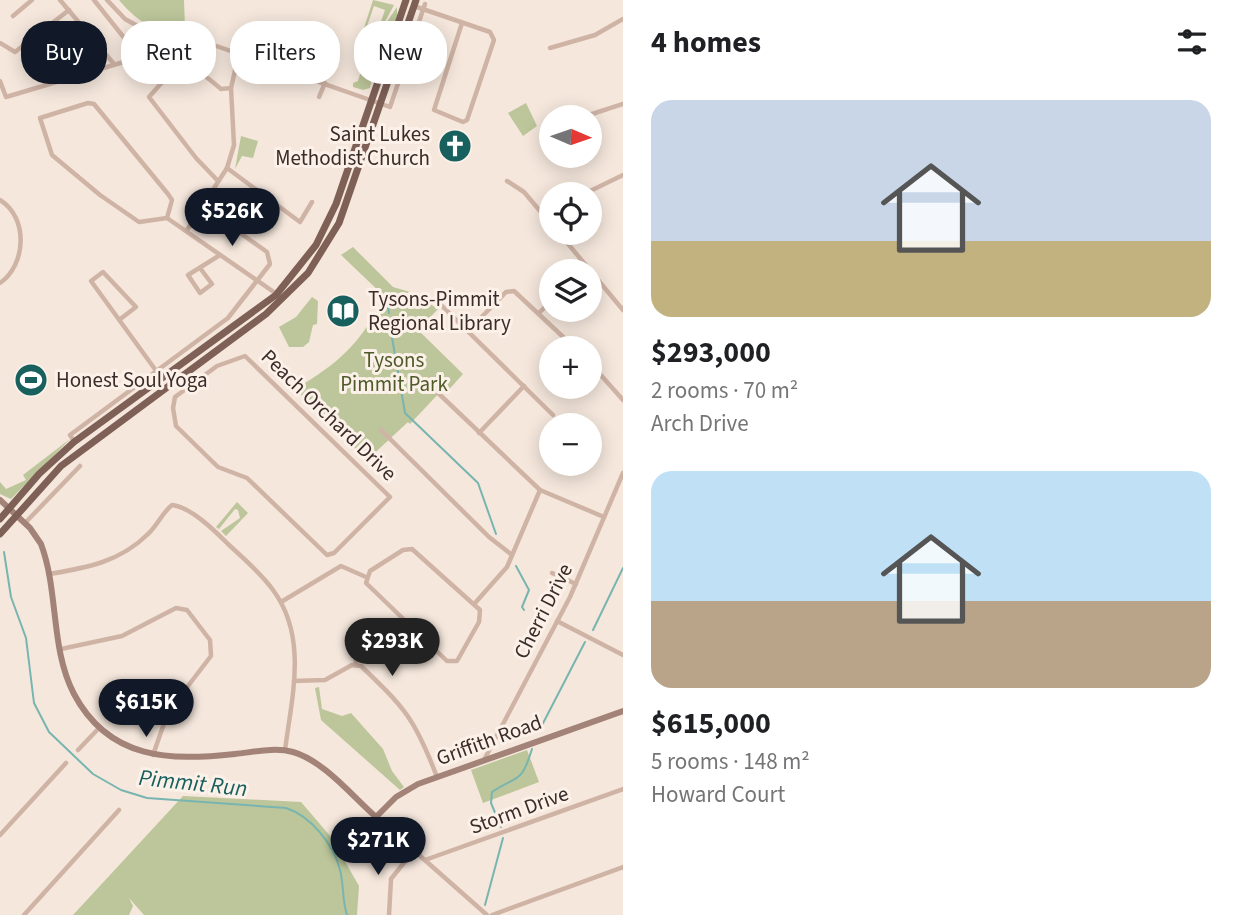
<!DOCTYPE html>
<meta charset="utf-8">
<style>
:root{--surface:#fff;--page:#f2f2f2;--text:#202124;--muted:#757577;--accent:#111827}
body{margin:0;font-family:"Source Sans 3",sans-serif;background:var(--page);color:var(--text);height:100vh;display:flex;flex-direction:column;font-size:26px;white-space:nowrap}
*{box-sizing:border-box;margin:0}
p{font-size:23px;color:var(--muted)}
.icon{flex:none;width:38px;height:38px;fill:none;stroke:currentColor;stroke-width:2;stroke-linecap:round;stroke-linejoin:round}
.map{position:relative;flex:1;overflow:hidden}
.drawer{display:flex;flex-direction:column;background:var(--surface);width:616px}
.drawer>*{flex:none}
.hud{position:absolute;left:21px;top:21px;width:497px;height:63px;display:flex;gap:14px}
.needle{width:46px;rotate:92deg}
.buttons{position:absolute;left:539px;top:105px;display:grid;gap:14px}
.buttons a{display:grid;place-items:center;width:63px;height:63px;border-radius:50%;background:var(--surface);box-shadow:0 4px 18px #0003;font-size:35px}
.price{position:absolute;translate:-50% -60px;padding:0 16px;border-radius:24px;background:var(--accent);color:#fff;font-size:23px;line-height:46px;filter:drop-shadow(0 2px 4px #0008)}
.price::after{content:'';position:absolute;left:50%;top:42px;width:21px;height:16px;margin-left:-10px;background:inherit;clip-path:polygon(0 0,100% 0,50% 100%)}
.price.current{background:#222;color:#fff}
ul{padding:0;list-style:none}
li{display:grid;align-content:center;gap:14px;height:371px;padding:0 28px}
li span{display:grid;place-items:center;height:217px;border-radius:21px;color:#555}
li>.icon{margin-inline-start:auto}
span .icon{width:126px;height:126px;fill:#fffc;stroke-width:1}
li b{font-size:30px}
h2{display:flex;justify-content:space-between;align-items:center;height:84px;padding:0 28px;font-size:30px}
.chip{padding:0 24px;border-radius:28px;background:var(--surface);box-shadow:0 4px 18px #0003;font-size:24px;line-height:63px}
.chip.current{background:var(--accent);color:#fff}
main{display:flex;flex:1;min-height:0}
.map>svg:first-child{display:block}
.green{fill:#bcc69a}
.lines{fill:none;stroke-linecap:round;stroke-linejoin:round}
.stream{stroke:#78b5b1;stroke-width:2}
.street{stroke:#cfb4a6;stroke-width:4.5}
.secondary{stroke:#a38277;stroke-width:6}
.primary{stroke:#7e6057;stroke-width:7}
.labels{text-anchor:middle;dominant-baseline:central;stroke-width:6;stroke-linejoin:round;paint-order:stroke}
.poi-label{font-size:21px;fill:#3a2c28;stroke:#fcf1e9;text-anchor:start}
.park-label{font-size:21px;fill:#4e5b29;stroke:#fcf1e9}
.street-label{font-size:21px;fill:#3a2c28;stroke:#fcf1e9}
.water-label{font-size:23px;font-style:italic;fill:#18605e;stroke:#fcf1e9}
</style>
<main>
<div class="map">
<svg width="623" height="915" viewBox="0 0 623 915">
<rect width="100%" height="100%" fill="#f5e7dc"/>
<g class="green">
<path d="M119,0H184L185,29L210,39C167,26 152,39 119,0Z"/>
<path d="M373,0L394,5L380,31V44L370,88L363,90L353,87V83L358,81L361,71L358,68H362L373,46L370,44H373L385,10L374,6L365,32L367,35L359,32L363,31Z"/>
<path d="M397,7V16L371,86L382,46V29Z"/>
<path d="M526,103L537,126L523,136L508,113Z"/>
<path d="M241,136L258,141L253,158L242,156L235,169Z"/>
<path d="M353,247L393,287L427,297V302L438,309L418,330L463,374L445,394L441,391L410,424L408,422L367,460L295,389C341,362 359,344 385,297L341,255Z"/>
<path d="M312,297L318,301L317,324L313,325L309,342L303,347H289L279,327L296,317Z"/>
<path d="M70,439L11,499L0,494V482L6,489L26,480L23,475Z"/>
<path d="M237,502L248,513L226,536L221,531L240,518L238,510L235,509L219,529L216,527Z"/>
<path d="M319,687L322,709L342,716L351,713L383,749L392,771L404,787L400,790L321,720L315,688Z"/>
<path d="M527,750L539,782L483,803L471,770Z"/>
<path d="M183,796L301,802L331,837L359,886L357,915H144L129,898L133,906L129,915H73Z"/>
</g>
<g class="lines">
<g class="stream">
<path d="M387,300L389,313"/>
<path d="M390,326L405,413L478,483L496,534"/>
<path d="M4,552L11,597L26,638L34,703L49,732L93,774L121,790L147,798L286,808C311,816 334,845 340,870C344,885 342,900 347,915"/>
<path d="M516,566L529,590L522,607L524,610"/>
<path d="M593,630L623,568"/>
<path d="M539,731L585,642"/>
<path d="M501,827L491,803L492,792C517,775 521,785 532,749"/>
<path d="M485,905L503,838"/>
</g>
<g class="street">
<path d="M60,0L114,64"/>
<path d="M94,0L137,54L152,34"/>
<path d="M107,0L125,19L152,34L202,41L390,107L425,4"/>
<path d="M414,6L490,32L494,40L467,120L463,122L434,110L462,23"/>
<path d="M13,16L32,0"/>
<path d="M0,43L15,52L69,10"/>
<path d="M550,48L595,35L623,19"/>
<path d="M0,81L6,97L127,61L137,54"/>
<path d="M319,97L325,83"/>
<path d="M88,103L94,104L168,194L172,200L167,218L139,222L100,195L52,155L40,118Z"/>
<path d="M589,115L623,104"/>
<path d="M227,168L300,222L312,202"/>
<path d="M218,181L196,158L149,97C182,60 182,56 221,89L231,88"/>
<path d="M507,181L524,192L551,224"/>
<path d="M584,194L623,175"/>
<path d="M0,200C29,218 26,265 0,283"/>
<path d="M167,218L278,295"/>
<path d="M187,230L227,168L234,145L231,88L239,53"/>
<path d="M559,233L623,310"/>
<path d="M200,268L212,284L200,293L188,275L220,255"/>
<path d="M580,271L586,265"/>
<path d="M439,303L553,415"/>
<path d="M539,313L551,301"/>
<path d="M119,320L136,307L103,272L91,281L157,372"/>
<path d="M468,331L506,292L514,291L575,348"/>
<path d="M245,356L390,497L334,553L327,555L247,478L218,467L176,426L173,408L175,397L217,366Z"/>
<path d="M590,363L623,400"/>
<path d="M437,392L540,490L604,517"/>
<path d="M381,430L489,537L512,555"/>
<path d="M479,433L524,386"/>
<path d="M74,441L70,435L228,318L270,264L267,252L211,212"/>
<path d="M25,523L80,466"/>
<path d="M412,549L480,610L479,622L457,661H447L366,583L370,571L403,550Z"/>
<path d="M552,573L576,584"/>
<path d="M49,574C86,568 120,562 148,534C157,526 162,513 172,505C191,507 215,531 228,544C244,559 261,573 273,590C308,637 292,696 285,750"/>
<path d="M281,602L341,566L366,577"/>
<path d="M475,603L507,567L540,490"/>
<path d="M557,621L623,655"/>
<path d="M61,649L122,636L176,608L187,610L210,640L211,656L168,712L153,755"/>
<path d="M355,654L356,664"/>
<path d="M294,681L325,680L352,665L361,666C405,708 415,719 437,777"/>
<path d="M78,750L100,727"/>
<path d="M484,760L570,597L623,473"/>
<path d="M376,817L487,915"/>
<path d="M0,835L66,763"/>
<path d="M425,860L623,789"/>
<path d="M24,915L119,810"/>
<path d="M389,915L391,879L414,850"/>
<path d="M492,915L623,867"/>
</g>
<path class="secondary" d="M0,500L30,528L41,544C59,592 50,648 74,694C109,760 170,761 235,754C254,752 275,747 293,752C324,761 352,796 376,817L396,797L418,784L623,711"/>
<g class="primary">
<path d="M0,519L39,474L74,442L276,295L316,245L336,204L406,0"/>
<path d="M0,534L61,466L266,314L308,273L339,223L416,0"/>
</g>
</g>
<defs>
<symbol id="church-disc" viewBox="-11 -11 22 22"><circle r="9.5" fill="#18605e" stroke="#fcf1e9"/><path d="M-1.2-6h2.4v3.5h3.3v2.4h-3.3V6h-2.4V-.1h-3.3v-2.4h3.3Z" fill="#fff"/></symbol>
<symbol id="library-disc" viewBox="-11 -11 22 22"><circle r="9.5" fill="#18605e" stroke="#fcf1e9"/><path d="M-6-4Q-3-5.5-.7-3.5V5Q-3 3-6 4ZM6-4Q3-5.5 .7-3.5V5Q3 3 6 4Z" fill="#fff"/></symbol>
<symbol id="stadium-disc" viewBox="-11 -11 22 22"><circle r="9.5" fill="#18605e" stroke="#fcf1e9"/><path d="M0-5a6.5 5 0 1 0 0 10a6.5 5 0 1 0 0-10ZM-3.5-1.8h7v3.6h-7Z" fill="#fff"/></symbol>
</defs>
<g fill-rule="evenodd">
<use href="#church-disc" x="436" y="127" width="38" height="38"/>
<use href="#library-disc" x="324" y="292" width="38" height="38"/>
<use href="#stadium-disc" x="12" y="361" width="38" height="38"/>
</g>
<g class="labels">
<g class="poi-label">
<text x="430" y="134" text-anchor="end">Saint Lukes<tspan x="430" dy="24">Methodist Church</tspan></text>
<text x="368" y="299">Tysons-Pimmit<tspan x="368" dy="24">Regional Library</tspan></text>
<text x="56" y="380">Honest Soul Yoga</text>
</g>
<g class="park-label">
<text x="394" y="360">Tysons<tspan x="394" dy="24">Pimmit Park</tspan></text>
</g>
<g class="street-label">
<text transform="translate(329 415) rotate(44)">Peach Orchard Drive</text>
<text transform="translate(543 611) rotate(-63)">Cherri Drive</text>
<text transform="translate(489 740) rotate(-20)">Griffith Road</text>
<text transform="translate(519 810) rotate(-20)">Storm Drive</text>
</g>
<g class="water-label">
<text transform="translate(193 783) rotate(6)">Pimmit Run</text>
</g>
</g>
</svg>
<div class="buttons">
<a><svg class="needle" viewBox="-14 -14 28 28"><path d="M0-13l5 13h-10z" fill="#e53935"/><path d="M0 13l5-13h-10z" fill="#757577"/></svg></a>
<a><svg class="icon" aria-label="locate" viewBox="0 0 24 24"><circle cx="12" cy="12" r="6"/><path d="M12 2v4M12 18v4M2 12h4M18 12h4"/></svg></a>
<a><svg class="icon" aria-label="layers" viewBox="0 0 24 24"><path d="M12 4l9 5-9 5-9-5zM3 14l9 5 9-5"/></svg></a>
<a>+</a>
<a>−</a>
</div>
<b class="price" style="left:232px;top:248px">$526K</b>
<b class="price current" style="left:392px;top:678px">$293K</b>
<b class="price" style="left:146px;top:739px">$615K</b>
<b class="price" style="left:378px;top:877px">$271K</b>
<div class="hud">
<a class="chip current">Buy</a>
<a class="chip">Rent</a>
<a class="chip">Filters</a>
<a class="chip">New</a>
</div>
</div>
<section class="drawer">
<h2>4 homes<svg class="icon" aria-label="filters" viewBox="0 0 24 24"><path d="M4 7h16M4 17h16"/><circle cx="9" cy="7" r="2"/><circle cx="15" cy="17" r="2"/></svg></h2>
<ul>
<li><span style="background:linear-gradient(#c9d6e8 65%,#c2b280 0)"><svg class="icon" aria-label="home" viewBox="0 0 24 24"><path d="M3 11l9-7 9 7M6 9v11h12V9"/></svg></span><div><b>$293,000</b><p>2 rooms · 70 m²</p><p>Arch Drive</p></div></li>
<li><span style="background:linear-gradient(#bfe0f5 60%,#b9a48a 0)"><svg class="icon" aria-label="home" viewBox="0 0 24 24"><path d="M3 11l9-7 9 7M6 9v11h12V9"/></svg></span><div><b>$615,000</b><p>5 rooms · 148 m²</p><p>Howard Court</p></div></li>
</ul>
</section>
</main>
